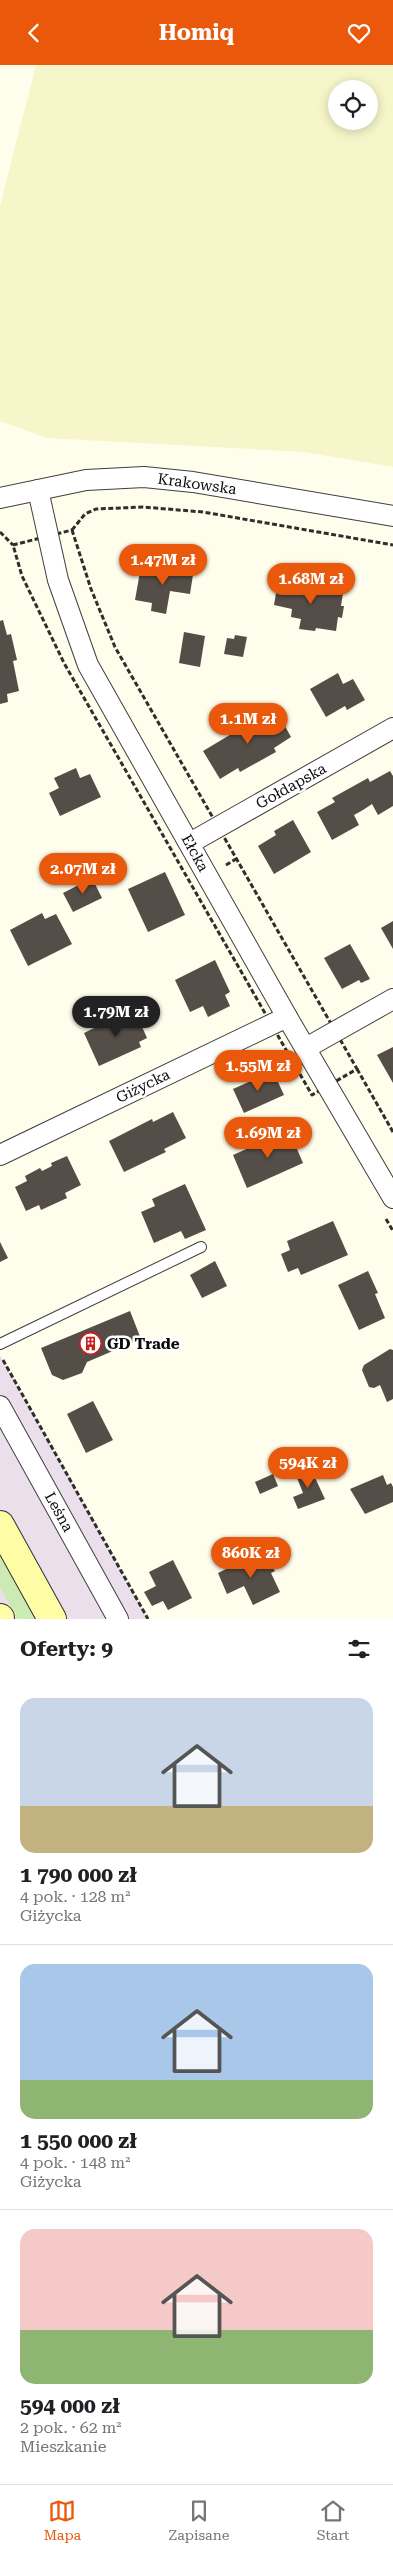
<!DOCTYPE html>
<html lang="pl">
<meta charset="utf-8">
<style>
:root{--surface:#fff;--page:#f2f2f2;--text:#202124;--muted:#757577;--line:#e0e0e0;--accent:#ea580c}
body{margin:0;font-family:"Roboto Serif",serif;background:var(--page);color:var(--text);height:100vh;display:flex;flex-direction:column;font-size:19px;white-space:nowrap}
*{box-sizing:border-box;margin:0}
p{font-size:16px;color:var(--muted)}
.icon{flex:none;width:28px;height:28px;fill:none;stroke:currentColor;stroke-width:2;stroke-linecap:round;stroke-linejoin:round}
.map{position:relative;height:1554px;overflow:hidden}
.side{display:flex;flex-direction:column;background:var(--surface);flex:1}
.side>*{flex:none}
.controls{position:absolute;left:328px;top:15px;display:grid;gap:10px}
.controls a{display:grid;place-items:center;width:50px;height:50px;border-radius:50%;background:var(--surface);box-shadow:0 2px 12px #0003;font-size:25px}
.price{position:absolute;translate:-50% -42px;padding:0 11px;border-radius:18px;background:var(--accent);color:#fff;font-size:16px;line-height:32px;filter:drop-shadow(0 1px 2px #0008)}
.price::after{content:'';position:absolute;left:50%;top:30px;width:15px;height:11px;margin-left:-8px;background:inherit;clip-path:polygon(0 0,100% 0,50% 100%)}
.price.active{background:#222;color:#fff}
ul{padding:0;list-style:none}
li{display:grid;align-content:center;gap:10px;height:265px;padding:0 20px}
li+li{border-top:1px solid var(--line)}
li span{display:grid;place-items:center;height:155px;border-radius:15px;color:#555}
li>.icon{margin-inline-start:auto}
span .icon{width:90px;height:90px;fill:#fffc;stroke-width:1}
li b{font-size:21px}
h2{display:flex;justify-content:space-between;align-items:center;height:60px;padding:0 20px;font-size:21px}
header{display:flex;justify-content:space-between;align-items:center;height:65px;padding:0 20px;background:var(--accent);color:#fff;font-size:22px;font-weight:700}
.tabs{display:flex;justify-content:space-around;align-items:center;height:70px;border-top:1px solid var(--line);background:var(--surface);font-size:14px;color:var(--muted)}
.tabs a{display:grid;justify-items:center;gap:2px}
.tabs .active{color:var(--accent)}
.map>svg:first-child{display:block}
.industrial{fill:#ebdfec}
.farmland{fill:#f6f6ca;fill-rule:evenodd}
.green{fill:#ccebb3}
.building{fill:#554e48}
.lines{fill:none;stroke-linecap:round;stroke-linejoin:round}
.service-casing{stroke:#3f3f3f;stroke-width:12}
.minor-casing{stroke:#3f3f3f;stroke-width:22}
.secondary-casing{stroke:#2e2e2e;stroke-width:30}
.path{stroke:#2e2e2e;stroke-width:3;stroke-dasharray:5 2.5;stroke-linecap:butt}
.service{stroke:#fff;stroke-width:10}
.minor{stroke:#fff;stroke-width:20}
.secondary{stroke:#fffca6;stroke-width:28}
.labels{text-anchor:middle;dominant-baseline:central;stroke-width:5;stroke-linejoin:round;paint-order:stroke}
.street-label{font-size:15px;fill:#0c0c0c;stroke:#fff}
.poi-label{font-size:15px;font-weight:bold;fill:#0c0c0c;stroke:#fff;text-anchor:start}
</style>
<header><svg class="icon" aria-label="back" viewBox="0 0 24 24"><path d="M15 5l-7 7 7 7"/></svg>Homiq<svg class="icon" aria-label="heart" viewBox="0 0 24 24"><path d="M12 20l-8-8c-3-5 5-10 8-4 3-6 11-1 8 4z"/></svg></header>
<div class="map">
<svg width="393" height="1554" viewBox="0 0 393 1554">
<rect width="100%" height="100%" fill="#fffdeb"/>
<path class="industrial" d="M0,1290L148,1554H0Z"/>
<path class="farmland" d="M36,0H393V402L305,387L47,373L0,356V141ZM336,24H369V56H336Z"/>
<path class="green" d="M0,1484L38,1554H17L0,1522Z"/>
<g class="building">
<path d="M174,500L194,503L190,529L170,526L166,549L151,546L152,538L135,535L141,501L159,504L158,508L172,510Z"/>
<path d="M278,516L306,521L313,516L320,526L343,528L341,541H344L342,553L338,552L336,566L316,563L315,566L299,564L301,554L291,552L292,544L274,540Z"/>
<path d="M3,555L7,570L11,569L17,595L13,596L19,626L7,629L8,637L0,639V556Z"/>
<path d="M184,567L205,571L200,602L179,598Z"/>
<path d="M235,570L247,572L243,592L224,589L227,573L234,574Z"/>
<path d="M338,608L343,619L353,614L365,635L347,645L345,641L326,652L310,624Z"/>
<path d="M275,643L291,672L274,683L276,687L240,707L238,703L220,714L203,686Z"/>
<path d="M76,703L80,713L90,709L101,732L60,751L49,728L59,723L54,713Z"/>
<path d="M390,706L393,711V741L378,750L372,739L363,745L354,750L359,760L332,775L317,747L335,737L332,733L368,713L370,717Z"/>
<path d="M293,755L311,787L274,809L258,781L276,770L274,766Z"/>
<path d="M165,807L185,850L148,867L128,824Z"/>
<path d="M92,813L102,833L73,847L63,828Z"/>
<path d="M42,848L45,854L56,849L72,879L28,901L10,865Z"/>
<path d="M393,856V884L381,863Z"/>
<path d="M350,879L370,914L361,918L359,915L342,924L324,893Z"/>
<path d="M215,895L230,927L225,930L230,941L208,952L203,941L190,947L175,915Z"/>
<path d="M125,948L127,952L136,948L147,973L139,977L141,982L99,1001L84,968Z"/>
<path d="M393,982V1018L377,990Z"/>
<path d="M273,1006L284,1030L244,1048L233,1024Z"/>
<path d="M173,1047L186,1073L164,1084L166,1087L124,1107L109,1076L152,1054L153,1057Z"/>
<path d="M289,1065L303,1098L247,1123L233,1090Z"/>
<path d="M67,1091L81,1120L65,1128L67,1133L41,1145L39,1140L26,1146L15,1122L27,1116L25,1111L40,1103L42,1106L52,1101L51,1098Z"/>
<path d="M185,1119L206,1165L185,1174L181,1166L154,1178L141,1147L155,1141L152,1134Z"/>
<path d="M333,1156L348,1190L301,1210L298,1203L288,1207L281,1189L290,1185L287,1176Z"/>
<path d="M0,1177L8,1193L0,1197Z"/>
<path d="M215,1196L227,1221L202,1233L190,1210Z"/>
<path d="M368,1206L378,1228L375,1229L385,1253L359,1265L338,1220Z"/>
<path d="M130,1246L141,1274L87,1297L82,1308L63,1315L52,1310L41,1283Z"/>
<path d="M390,1284L393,1285V1334L387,1337L380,1320L374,1323L369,1322L362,1305L364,1300Z"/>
<path d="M93,1336L113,1375L86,1388L67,1349Z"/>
<path d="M310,1402L325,1434L298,1444L293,1432L303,1428L295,1408Z"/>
<path d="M273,1409L278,1421L260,1429L255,1417Z"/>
<path d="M383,1410L387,1420L391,1418L393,1422V1437L365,1449L350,1424Z"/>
<path d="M255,1490L259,1498L268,1493L275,1506L271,1508L280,1527L253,1540L244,1521L227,1529L218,1508Z"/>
<path d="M173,1495L192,1533L168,1545L163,1536L152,1541L144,1527L156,1521L149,1507Z"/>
</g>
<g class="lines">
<defs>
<path id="service" d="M0,1279L201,1182"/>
<g id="minor">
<path d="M38,425L58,515L88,600L287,952L393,1133"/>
<path d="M0,433L86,415L144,412L193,417L393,451"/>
<path d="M190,778L393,663"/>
<path d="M306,983L393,934"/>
<path d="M0,1090L287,952"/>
<path d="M0,1341L118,1554"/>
</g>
<g id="secondary">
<path d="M0,1460L52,1554"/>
<path d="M0,1553V1554"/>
</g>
</defs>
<use href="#service" class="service-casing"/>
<use href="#minor" class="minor-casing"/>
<use href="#secondary" class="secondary-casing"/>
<g class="path">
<path d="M72,465L91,524L115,582L357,1004L312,1030L64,598L22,511L13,480Z"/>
<path d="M72,465L85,449L96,444L143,442L203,447L393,480"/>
<path d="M0,467L13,480"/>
<path d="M226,800L236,794"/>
<path d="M357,1004L393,1067"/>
<path d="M386,1154L393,1166"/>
<path d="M3,1295L148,1554"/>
</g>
<use href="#service" class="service"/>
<use href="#minor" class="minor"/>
<use href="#secondary" class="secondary"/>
</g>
<defs>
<symbol id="building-ring" viewBox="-11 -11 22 22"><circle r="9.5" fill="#fff" stroke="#c3221d" stroke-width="1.5"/><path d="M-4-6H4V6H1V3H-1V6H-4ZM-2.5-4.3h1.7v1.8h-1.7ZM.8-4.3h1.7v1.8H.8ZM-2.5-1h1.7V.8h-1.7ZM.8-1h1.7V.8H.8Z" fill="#c3221d"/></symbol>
</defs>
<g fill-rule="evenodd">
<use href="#building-ring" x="78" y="1266" width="25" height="25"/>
</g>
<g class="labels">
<g class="street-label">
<text transform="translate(197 419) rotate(8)">Krakowska</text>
<text transform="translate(291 721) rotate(-29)">Gołdapska</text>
<text transform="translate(195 788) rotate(61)">Ełcka</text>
<text transform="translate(143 1021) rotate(-26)">Giżycka</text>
<text transform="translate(59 1447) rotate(61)">Leśna</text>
</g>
<g class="poi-label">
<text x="107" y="1279">GD Trade</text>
</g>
</g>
</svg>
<div class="controls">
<a><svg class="icon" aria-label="locate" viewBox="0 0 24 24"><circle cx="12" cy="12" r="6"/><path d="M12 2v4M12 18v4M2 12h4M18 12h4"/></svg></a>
</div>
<b class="price" style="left:163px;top:521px">1.47M zł</b>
<b class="price" style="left:311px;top:540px">1.68M zł</b>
<b class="price" style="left:248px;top:680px">1.1M zł</b>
<b class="price" style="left:83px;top:830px">2.07M zł</b>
<b class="price active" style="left:116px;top:973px">1.79M zł</b>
<b class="price" style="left:258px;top:1027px">1.55M zł</b>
<b class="price" style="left:268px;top:1094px">1.69M zł</b>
<b class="price" style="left:308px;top:1424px">594K zł</b>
<b class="price" style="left:251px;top:1514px">860K zł</b>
</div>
<section class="side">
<h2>Oferty: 9<svg class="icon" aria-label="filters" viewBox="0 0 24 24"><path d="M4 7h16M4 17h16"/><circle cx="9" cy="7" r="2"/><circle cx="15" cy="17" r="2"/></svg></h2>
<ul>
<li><span style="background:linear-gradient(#c9d6e8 70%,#c2b280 0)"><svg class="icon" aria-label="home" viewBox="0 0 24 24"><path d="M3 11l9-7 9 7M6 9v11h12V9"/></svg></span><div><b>1 790 000 zł</b><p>4 pok. · 128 m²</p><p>Giżycka</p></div></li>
<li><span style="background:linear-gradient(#a9c7e8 75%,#8fb573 0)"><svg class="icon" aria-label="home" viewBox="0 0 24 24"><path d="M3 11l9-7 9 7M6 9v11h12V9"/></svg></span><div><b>1 550 000 zł</b><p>4 pok. · 148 m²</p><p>Giżycka</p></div></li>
<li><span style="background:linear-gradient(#f6c9c9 65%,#8fb573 0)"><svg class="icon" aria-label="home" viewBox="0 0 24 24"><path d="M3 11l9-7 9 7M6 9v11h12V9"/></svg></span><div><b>594 000 zł</b><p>2 pok. · 62 m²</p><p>Mieszkanie</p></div></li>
</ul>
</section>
<nav class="tabs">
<a class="active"><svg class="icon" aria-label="map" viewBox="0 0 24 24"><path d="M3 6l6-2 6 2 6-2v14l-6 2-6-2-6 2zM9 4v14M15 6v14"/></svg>Mapa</a>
<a><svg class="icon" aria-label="saved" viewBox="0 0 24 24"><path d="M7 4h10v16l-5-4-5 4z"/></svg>Zapisane</a>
<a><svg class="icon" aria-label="home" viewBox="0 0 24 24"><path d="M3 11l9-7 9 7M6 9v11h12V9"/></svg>Start</a>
</nav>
